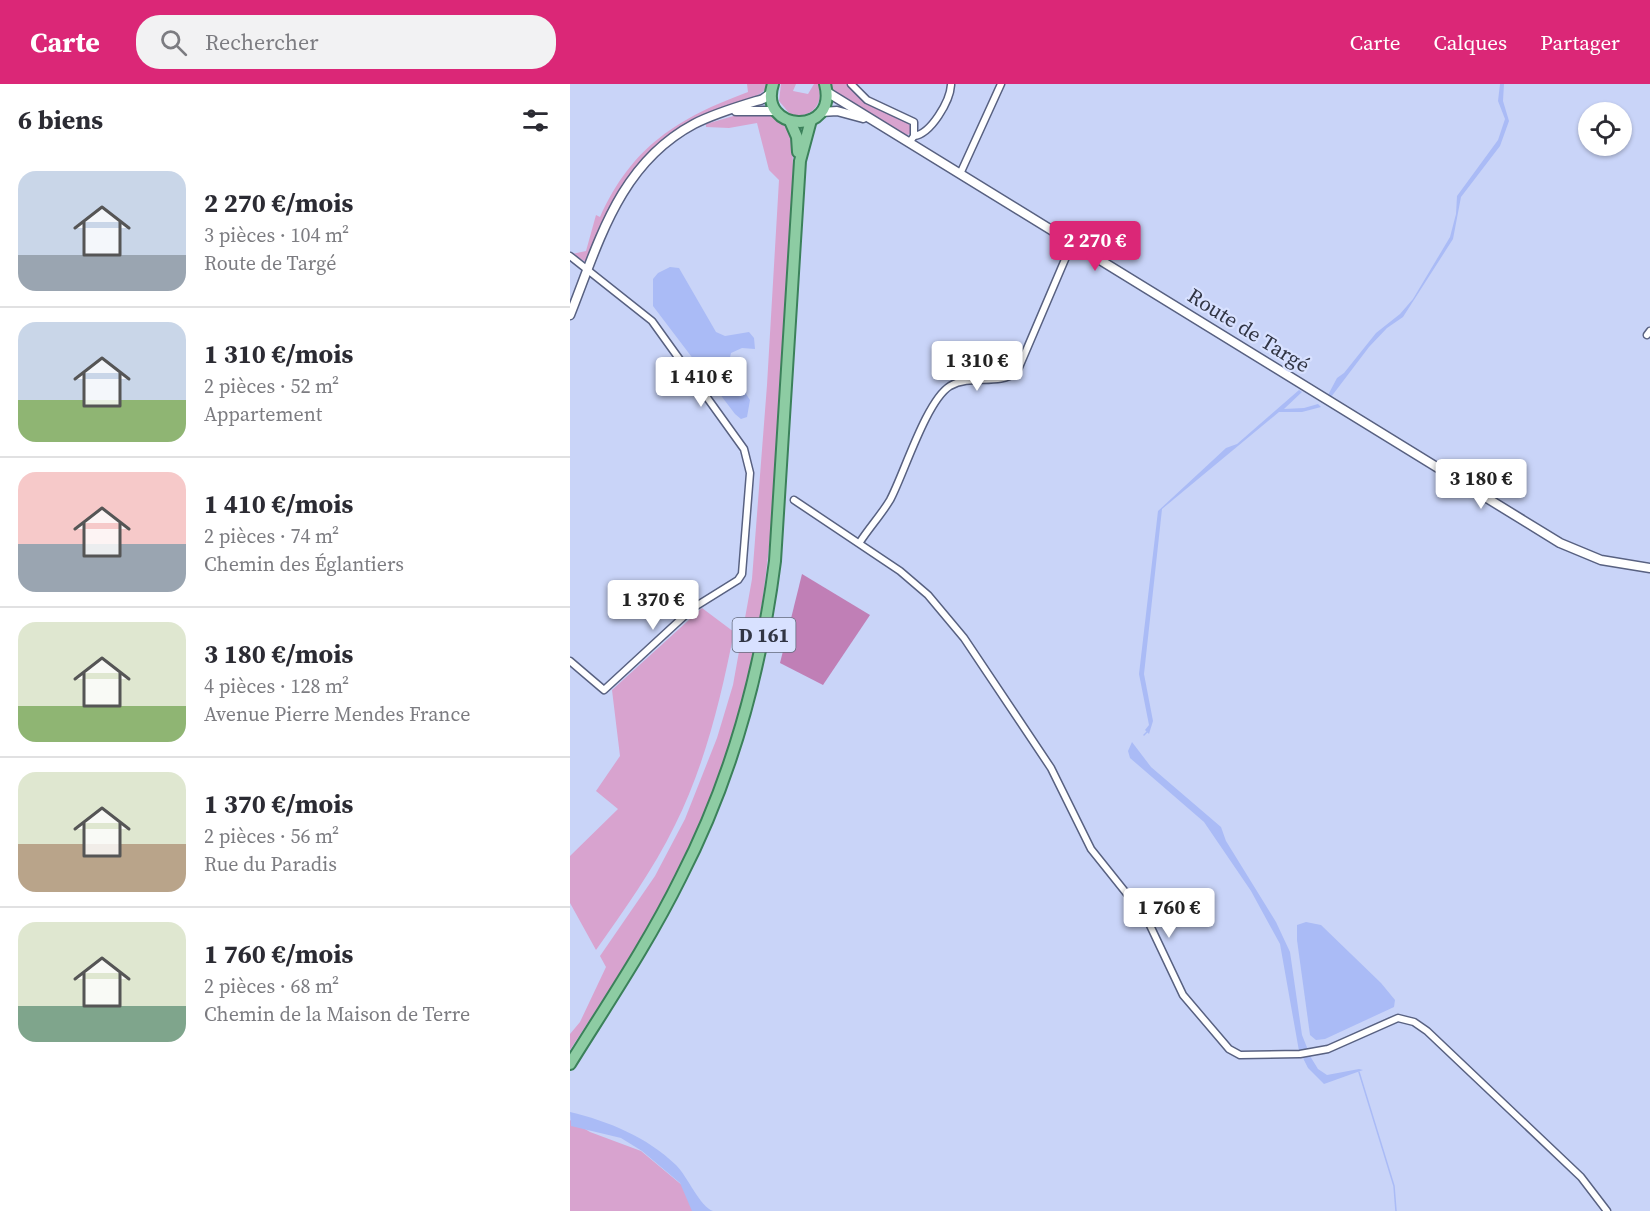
<!DOCTYPE html>
<html lang="fr">
<meta charset="utf-8">
<style>
:root{--surface:#fff;--page:#f2f2f3;--text:#2b2b33;--muted:#7c7c81;--line:#e1e1e2;--accent:#db2777}
body{margin:0;font-family:"Source Serif 4",serif;background:var(--page);color:var(--text);height:100vh;display:flex;flex-direction:column;font-size:22px;white-space:nowrap}
*{box-sizing:border-box;margin:0}
p{font-size:20px;color:var(--muted)}
.icon{flex:none;width:33px;height:33px;fill:none;stroke:currentColor;stroke-width:2;stroke-linecap:round;stroke-linejoin:round}
.map{position:relative;flex:1;overflow:hidden}
.panel{display:flex;flex-direction:column;background:var(--surface);width:570px}
.panel>*{flex:none}
.fabs{position:absolute;left:1008px;top:18px;display:grid;gap:12px}
.fabs a{display:grid;place-items:center;width:54px;height:54px;border-radius:50%;background:var(--surface);box-shadow:0 2px 4px #0004;font-size:30px}
.price{position:absolute;translate:-50% -51px;padding:0 14px;border-radius:6px;background:#fff;color:#222;font-size:20px;line-height:39px;filter:drop-shadow(0 2px 3px #0008)}
.price::after{content:'';position:absolute;left:50%;top:36px;width:18px;height:14px;margin-left:-9px;background:inherit;clip-path:polygon(0 0,100% 0,50% 100%)}
.price.on{background:var(--accent);color:#fff}
ul{padding:0;list-style:none}
li{display:flex;align-items:center;gap:18px;height:150px;padding:0 18px}
li+li{border-top:2px solid var(--line)}
li span{display:grid;place-items:center;flex:none;width:168px;height:120px;border-radius:18px;color:#555}
li>.icon{margin-inline-start:auto}
span .icon{width:72px;height:72px;fill:#fffc;stroke-width:1}
li b{font-size:26px}
h2{display:flex;justify-content:space-between;align-items:center;height:72px;padding:0 18px;font-size:26px}
header{display:flex;align-items:center;gap:36px;box-sizing:border-box;height:84px;padding:0 30px;background:var(--accent);color:#fff}
header strong{font-size:28px}
nav{display:flex;gap:33px;margin-inline-start:auto;font-size:21px}
.search{width:420px;height:54px;background:var(--page);display:flex;align-items:center;gap:15px;box-sizing:border-box;padding:0 21px;border-radius:24px;color:var(--muted);font-size:22px}
main{display:flex;flex:1;min-height:0}
.map>svg:first-child{display:block}
.green{fill:#d8a3cf}
.forest{fill:#c07fb6}
.water{fill:#aabbf6}
.lines{fill:none;stroke-linecap:round;stroke-linejoin:round}
.stream{stroke:#aabbf6;stroke-width:1.5}
.minor-casing{stroke:#586181;stroke-width:9}
.tertiary-casing{stroke:#586181;stroke-width:11}
.primary-casing{stroke:#3b815a;stroke-width:14}
.minor{stroke:#fff;stroke-width:6}
.tertiary{stroke:#fff;stroke-width:8}
.primary{stroke:#8dcca3;stroke-width:10}
.labels{text-anchor:middle;dominant-baseline:central;stroke-width:4.5;stroke-linejoin:round;paint-order:stroke}
.shield{fill:#d8e1ff;stroke:#63697c;stroke-width:1.5}
.shield-label{font-size:20px;font-weight:bold;fill:#313544}
.street-label{font-size:21px;fill:#313544;stroke:#d8e1ff}
</style>
<header>
<strong>Carte</strong>
<div class="search"><svg class="icon" aria-label="search" viewBox="0 0 24 24"><circle cx="10" cy="10" r="6"/><path d="M15 15l6 6"/></svg>Rechercher</div>
<nav><a>Carte</a><a>Calques</a><a>Partager</a></nav>
</header>
<main>
<section class="panel">
<h2>6 biens<svg class="icon" aria-label="filters" viewBox="0 0 24 24"><path d="M4 7h16M4 17h16"/><circle cx="9" cy="7" r="2"/><circle cx="15" cy="17" r="2"/></svg></h2>
<ul>
<li><span style="background:linear-gradient(#c9d6e8 70%,#9aa5b1 0)"><svg class="icon" aria-label="home" viewBox="0 0 24 24"><path d="M3 11l9-7 9 7M6 9v11h12V9"/></svg></span><div><b>2 270 €/mois</b><p>3 pièces · 104 m²</p><p>Route de Targé</p></div></li>
<li><span style="background:linear-gradient(#c9d6e8 65%,#8fb573 0)"><svg class="icon" aria-label="home" viewBox="0 0 24 24"><path d="M3 11l9-7 9 7M6 9v11h12V9"/></svg></span><div><b>1 310 €/mois</b><p>2 pièces · 52 m²</p><p>Appartement</p></div></li>
<li><span style="background:linear-gradient(#f6c9c9 60%,#9aa5b1 0)"><svg class="icon" aria-label="home" viewBox="0 0 24 24"><path d="M3 11l9-7 9 7M6 9v11h12V9"/></svg></span><div><b>1 410 €/mois</b><p>2 pièces · 74 m²</p><p>Chemin des Églantiers</p></div></li>
<li><span style="background:linear-gradient(#dfe7d0 70%,#8fb573 0)"><svg class="icon" aria-label="home" viewBox="0 0 24 24"><path d="M3 11l9-7 9 7M6 9v11h12V9"/></svg></span><div><b>3 180 €/mois</b><p>4 pièces · 128 m²</p><p>Avenue Pierre Mendes France</p></div></li>
<li><span style="background:linear-gradient(#dfe7d0 60%,#b9a48a 0)"><svg class="icon" aria-label="home" viewBox="0 0 24 24"><path d="M3 11l9-7 9 7M6 9v11h12V9"/></svg></span><div><b>1 370 €/mois</b><p>2 pièces · 56 m²</p><p>Rue du Paradis</p></div></li>
<li><span style="background:linear-gradient(#dfe7d0 70%,#7fa58c 0)"><svg class="icon" aria-label="home" viewBox="0 0 24 24"><path d="M3 11l9-7 9 7M6 9v11h12V9"/></svg></span><div><b>1 760 €/mois</b><p>2 pièces · 68 m²</p><p>Chemin de la Maison de Terre</p></div></li>
</ul>
</section>
<div class="map">
<svg width="1080" height="1127" viewBox="0 0 1080 1127">
<rect width="100%" height="100%" fill="#c9d4f8"/>
<g class="green">
<path d="M177,0H197V3C190,16 146,25 130,33C64,64 42,114 16,178L2,170L16,167L26,131L30,133C62,62 108,34 178,8Z"/>
<path d="M211,0H226L223,7L238,10L244,0H248C255,20 241,36 220,30L209,17Z"/>
<path d="M260,0H277C296,26 327,23 342,44L341,49L336,52L264,9Z"/>
<path d="M198,29C222,41 223,59 223,83C221,161 215,239 210,316C202,445 196,555 154,679C119,783 60,875 0,966V950L10,938L36,883L30,872L85,792L115,735L147,654L163,601L182,495L197,301L209,96L199,86L187,39L159,44L136,43V40L167,31Z"/>
<path d="M132,524L164,548C151,614 135,681 105,741C83,786 54,826 26,866L0,819V772L48,725L26,707L50,672L42,606Z"/>
<path d="M0,1036L20,1048L71,1067L113,1102L126,1127H0Z"/>
</g>
<path class="forest" d="M232,490L300,531L253,601L210,579Z"/>
<g class="water">
<path d="M930,0H934L933,17L939,37L930,62L891,113L883,155L833,233L817,244L799,263L761,313L758,311L767,294L774,289L806,249L830,230L843,215L880,153L886,130L887,112L928,56L935,35L928,17Z"/>
<path d="M100,183L109,184L146,248L155,252L179,248L184,254L185,265L172,264L161,269L158,282L180,316L177,333L171,335L165,330L83,222V195L88,189Z"/>
<path d="M729,306L732,308L714,325L734,324L748,320L751,323L732,328H709L592,425L574,590L583,637L579,650L575,646L579,641L569,590L588,427L656,364L667,360Z"/>
<path d="M562,658L581,683L651,743L656,757L706,838L720,868L732,951L738,966L729,967L710,860L681,807L634,738L560,674L558,667Z"/>
<path d="M736,838L751,841L811,899L825,916L824,923L755,955L746,956L740,951L727,856V841Z"/>
<path d="M740,972L748,985L757,991L789,985L793,986L754,1000L738,984L733,974Z"/>
<path d="M0,1028C38,1037 77,1053 106,1081C118,1093 130,1123 143,1127H122L110,1099L72,1067L51,1054L1,1042Z"/>
</g>
<g class="lines">
<g class="stream">
<path d="M574,651L578,647"/>
<path d="M789,988L824,1102L826,1127"/>
</g>
<defs>
<g id="minor">
<path d="M281,0L297,16L344,38V52L339,59"/>
<path d="M344,52C361,50 380,17 381,1"/>
<path d="M390,90L431,0"/>
<path d="M0,172L82,237L174,365L180,389L172,490L168,496L123,524L34,606L0,577"/>
<path d="M1077,251L1080,247"/>
<path d="M224,416L330,487L358,511L394,554L481,684L521,765L577,835L613,911L659,965L670,971L730,970L758,965L828,934L844,938L857,947L1011,1093L1037,1127"/>
<path d="M290,458C299,444 311,431 320,416C334,390 356,317 380,302C401,290 428,302 447,288L502,159"/>
</g>
<g id="tertiary">
<path d="M257,8L990,459L1031,476L1080,484"/>
<path d="M166,27H206"/>
<path d="M251,28L267,27L293,34"/>
<path d="M0,231C29,158 49,80 124,40C145,29 170,22 193,15L201,9"/>
</g>
<g id="primary">
<path d="M203,0C187,48 269,53 255,0"/>
<path d="M220,37L227,53L228,68"/>
<path d="M0,980C38,919 79,858 111,793C162,694 191,587 205,477L230,77L241,36"/>
</g>
</defs>
<use href="#minor" class="minor-casing"/>
<use href="#tertiary" class="tertiary-casing"/>
<use href="#primary" class="primary-casing"/>
<use href="#minor" class="minor"/>
<use href="#tertiary" class="tertiary"/>
<use href="#primary" class="primary"/>
</g>
<g class="labels">
<rect class="shield" x="162.5" y="534" width="63" height="34" rx="4.5"/>
<g class="shield-label">
<text x="194" y="551">D 161</text>
</g>
<g class="street-label">
<text transform="translate(679 246) rotate(32)">Route de Targé</text>
</g>
</g>
</svg>
<div class="fabs">
<a><svg class="icon" aria-label="locate" viewBox="0 0 24 24"><circle cx="12" cy="12" r="6"/><path d="M12 2v4M12 18v4M2 12h4M18 12h4"/></svg></a>
</div>
<b class="price on" style="left:525px;top:188px">2 270 €</b>
<b class="price" style="left:407px;top:308px">1 310 €</b>
<b class="price" style="left:131px;top:324px">1 410 €</b>
<b class="price" style="left:911px;top:426px">3 180 €</b>
<b class="price" style="left:83px;top:547px">1 370 €</b>
<b class="price" style="left:599px;top:855px">1 760 €</b>
</div>
</main>
